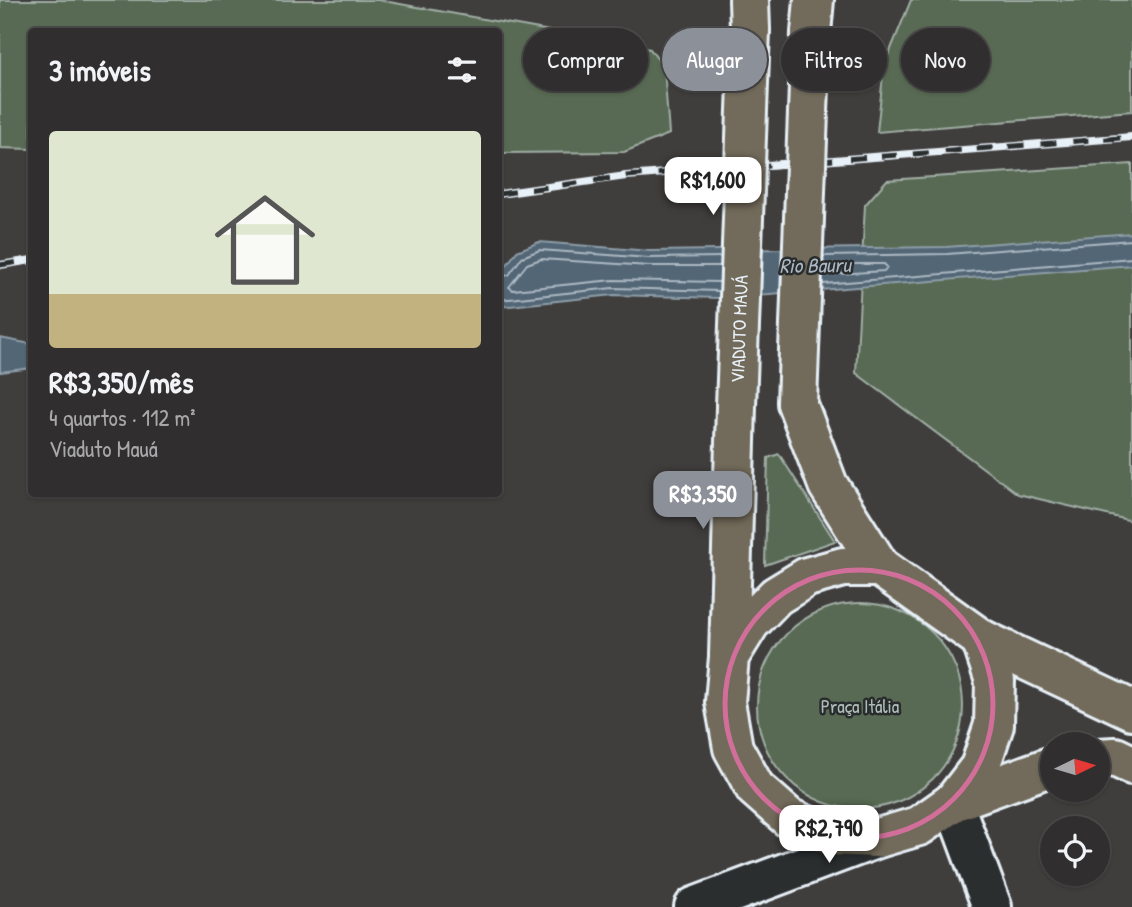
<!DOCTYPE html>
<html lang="pt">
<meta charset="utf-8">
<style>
:root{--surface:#302e2e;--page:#383636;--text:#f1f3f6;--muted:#a8a8aa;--line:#4b4a4a;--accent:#8c9099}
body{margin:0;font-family:"Patrick Hand",sans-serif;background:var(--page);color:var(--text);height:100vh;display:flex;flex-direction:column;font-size:26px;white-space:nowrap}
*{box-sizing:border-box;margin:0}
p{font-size:23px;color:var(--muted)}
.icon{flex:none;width:38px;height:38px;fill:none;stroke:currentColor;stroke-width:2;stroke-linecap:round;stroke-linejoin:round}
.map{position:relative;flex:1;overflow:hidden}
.drawer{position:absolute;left:28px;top:28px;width:474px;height:469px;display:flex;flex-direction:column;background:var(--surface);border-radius:7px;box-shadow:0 2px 5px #0004,0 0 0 2px var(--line)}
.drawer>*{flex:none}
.guide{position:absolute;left:523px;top:28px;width:502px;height:63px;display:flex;gap:14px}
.needle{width:46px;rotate:85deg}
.controls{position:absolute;left:1040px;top:732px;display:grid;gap:14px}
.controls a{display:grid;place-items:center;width:70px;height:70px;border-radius:50%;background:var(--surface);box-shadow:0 2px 5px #0004,0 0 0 2px var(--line);font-size:35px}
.price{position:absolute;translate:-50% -60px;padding:0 16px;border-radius:14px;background:#fff;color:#222;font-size:23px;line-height:46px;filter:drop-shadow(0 2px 4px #0008)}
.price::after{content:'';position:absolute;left:50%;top:42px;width:21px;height:16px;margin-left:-10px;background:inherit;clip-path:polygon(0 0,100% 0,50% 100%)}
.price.selected{background:var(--accent);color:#fff}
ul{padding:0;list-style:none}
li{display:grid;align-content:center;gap:14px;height:371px;padding:0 21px}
li span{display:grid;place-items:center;height:217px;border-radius:7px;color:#555}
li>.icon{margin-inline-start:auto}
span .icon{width:126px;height:126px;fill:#fffc;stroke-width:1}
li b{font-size:30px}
h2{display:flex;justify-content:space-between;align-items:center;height:84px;padding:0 21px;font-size:30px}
.chip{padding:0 24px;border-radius:32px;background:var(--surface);box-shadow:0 2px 5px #0004,0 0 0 2px var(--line);font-size:24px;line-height:63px}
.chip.selected{background:var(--accent);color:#fff}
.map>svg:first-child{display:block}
.green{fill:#596a53;stroke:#a0aea6;stroke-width:2}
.water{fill:#526675;stroke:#8e9ea9;stroke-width:2}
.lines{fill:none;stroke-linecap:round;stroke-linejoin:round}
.shore{stroke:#acb9c4;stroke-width:2}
.minor-casing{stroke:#e8f1f8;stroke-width:44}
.major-casing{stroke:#e8f1f8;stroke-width:44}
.minor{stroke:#2a2d2e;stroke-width:38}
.major{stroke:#726b5a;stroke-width:38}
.rail-casing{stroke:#e8f1f8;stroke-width:8}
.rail{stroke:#2a2d2e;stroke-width:5;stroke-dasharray:16;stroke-linecap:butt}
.major-bridge-casing{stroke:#e8f1f8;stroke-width:44;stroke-linecap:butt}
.major-bridge{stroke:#726b5a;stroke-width:38}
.marked{fill:none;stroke:#d16f9a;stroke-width:5;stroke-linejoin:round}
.labels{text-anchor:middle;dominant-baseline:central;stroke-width:5;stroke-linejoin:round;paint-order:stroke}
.street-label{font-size:19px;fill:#e8f1f8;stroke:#2a2d2e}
.park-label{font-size:19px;fill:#afbbb6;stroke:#2a2d2e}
.water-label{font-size:21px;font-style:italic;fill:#acb9c4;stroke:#2a2d2e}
</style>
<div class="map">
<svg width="1132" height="907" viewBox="0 0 1132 907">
<rect width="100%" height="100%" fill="#403e3d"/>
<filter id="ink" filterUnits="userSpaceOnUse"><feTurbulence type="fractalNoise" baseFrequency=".0143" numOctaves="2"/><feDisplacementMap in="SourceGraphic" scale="14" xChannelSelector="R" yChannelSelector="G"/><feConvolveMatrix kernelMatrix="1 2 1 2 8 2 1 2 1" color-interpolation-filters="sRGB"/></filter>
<g filter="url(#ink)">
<g class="green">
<path d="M0,0H378L650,49L664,68L669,134L624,152L499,153V32H32L31,149L0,148Z"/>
<path d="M911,0H1132V111L877,132L884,66Z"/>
<path d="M1132,164V521L1018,494L856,373L865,205L887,180Z"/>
<path d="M779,454L835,541L765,565L768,458Z"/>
<circle cx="860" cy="706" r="103"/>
</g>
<g class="water">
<path d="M1132,233V265L719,298L614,295L499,307V271L504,269L517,251L539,242L650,251L946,247Z"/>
<path d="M0,338L31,344V368L0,372Z"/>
</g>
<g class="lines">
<g class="shore">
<path d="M824,256L947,254L1132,240"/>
<path d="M823,275L884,271L887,267L884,264H823"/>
<path d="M499,277L509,275L522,257L540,250L649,258L721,257"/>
<path d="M720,282L613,280L513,290L509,287L527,264L541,259L649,266H720"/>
<path d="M823,284L1132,258"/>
<path d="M499,300L613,288L719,291"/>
</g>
<defs>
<g id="minor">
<path d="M953,802L992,907"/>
<path d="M694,907L878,838"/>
</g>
<g id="major">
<path d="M749,0L750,30"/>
<path d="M811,33L814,0"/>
<path d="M797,403L828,485L880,567L981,639L995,681L994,725L980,767L953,802L919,826L878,838L832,836L789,818L755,788L733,748L725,702L729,657L750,623L776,596L807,577L843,567H880"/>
<path d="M981,639L1132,710"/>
<path d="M729,656L736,406"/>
<path d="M1097,758L1115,757L1132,765"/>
<path d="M953,802L1052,766"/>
</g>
</defs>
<use href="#minor" class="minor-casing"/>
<use href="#major" class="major-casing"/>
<use href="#minor" class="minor"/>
<use href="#major" class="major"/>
<defs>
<g id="rail">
<path d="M499,194L626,176L1132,137"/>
<path d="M0,265L32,260"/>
</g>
</defs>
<use href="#rail" class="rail-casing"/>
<use href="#rail" class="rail"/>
<defs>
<g id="major-bridge">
<path d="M797,403L811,33"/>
<path id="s1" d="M736,406L750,30"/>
</g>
</defs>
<use href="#major-bridge" class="major-bridge-casing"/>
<use href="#major-bridge" class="major-bridge"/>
</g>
</g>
<path class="marked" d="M725 704a134 134 0 1 1 268 0a134 134 0 1 1-268 0Z"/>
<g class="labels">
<g class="street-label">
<text stroke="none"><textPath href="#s1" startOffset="77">VIADUTO MAUÁ</textPath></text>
</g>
<g class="park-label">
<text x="860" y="706">Praça Itália</text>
</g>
<g class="water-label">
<text transform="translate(815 265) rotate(-1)">Rio Bauru</text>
</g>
</g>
</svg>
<div class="controls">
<a><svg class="needle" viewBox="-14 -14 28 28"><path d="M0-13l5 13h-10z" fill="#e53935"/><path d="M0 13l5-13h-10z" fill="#a8a8aa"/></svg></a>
<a><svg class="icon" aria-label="locate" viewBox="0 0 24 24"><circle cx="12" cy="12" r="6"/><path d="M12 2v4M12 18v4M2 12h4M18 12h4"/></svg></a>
</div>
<b class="price" style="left:713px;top:217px">R$1,600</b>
<b class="price selected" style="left:703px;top:531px">R$3,350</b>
<b class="price" style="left:829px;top:865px">R$2,790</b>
<div class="guide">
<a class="chip">Comprar</a>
<a class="chip selected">Alugar</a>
<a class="chip">Filtros</a>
<a class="chip">Novo</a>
</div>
<section class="drawer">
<h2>3 imóveis<svg class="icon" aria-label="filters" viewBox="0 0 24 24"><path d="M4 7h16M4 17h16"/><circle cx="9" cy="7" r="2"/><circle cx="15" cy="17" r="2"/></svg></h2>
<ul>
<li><span style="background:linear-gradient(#dfe7d0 75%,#c2b280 0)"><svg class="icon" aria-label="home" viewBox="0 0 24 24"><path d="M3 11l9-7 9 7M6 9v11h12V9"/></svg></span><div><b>R$3,350/mês</b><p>4 quartos · 112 m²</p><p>Viaduto Mauá</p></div></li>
</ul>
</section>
</div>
